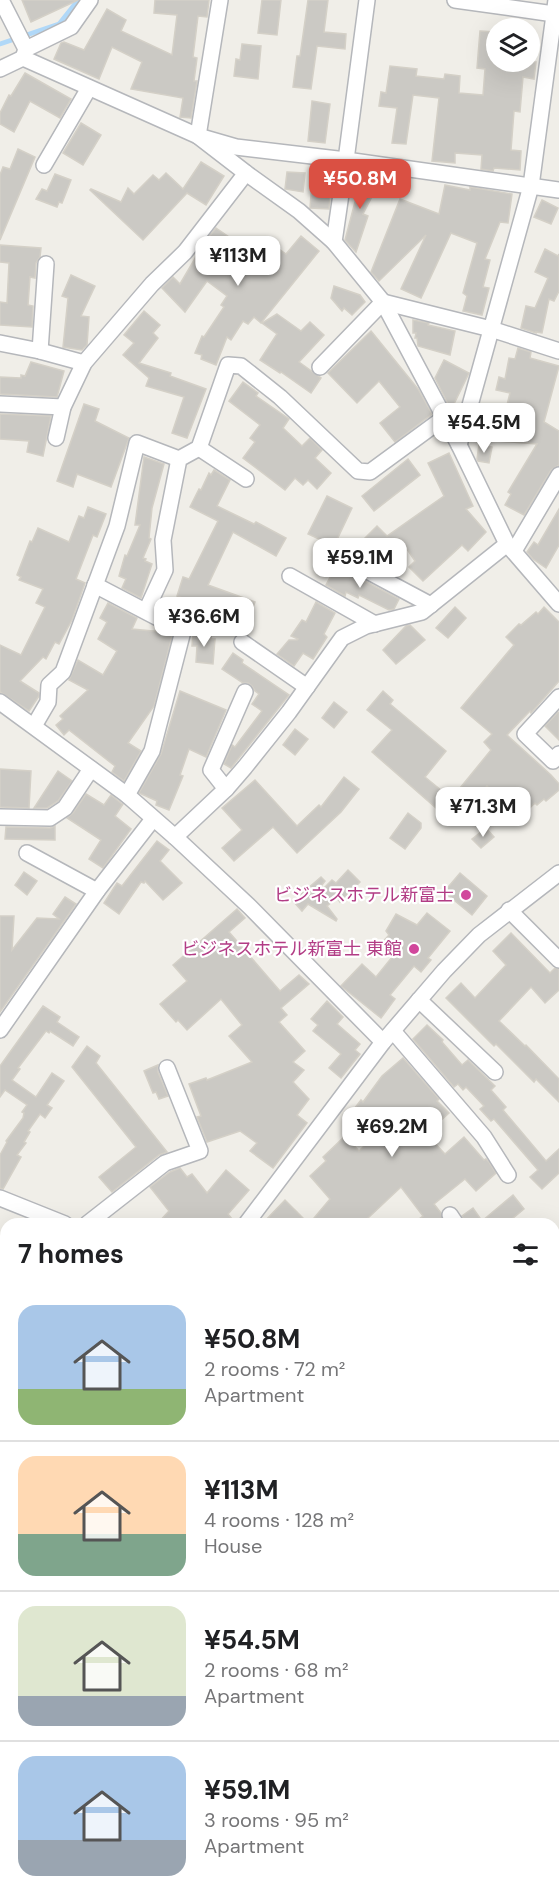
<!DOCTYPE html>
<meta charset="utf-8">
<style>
:root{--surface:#fff;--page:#f2f2f2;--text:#202124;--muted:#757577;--line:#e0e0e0;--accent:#da5043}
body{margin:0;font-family:"DM Sans","Noto Sans JP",sans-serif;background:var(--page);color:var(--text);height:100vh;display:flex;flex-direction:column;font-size:22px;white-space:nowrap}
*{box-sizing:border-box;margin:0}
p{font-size:20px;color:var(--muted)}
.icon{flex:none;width:33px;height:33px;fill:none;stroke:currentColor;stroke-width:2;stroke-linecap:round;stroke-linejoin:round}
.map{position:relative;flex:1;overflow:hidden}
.sheet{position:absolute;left:0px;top:1218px;width:560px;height:684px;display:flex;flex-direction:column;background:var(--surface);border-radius:18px 18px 0 0;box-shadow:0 6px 24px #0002}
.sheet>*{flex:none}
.fabs{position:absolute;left:486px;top:18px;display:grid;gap:12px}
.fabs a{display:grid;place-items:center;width:54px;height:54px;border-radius:50%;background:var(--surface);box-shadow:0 6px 24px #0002;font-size:30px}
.price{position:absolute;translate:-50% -51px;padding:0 14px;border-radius:12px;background:#fff;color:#222;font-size:20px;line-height:39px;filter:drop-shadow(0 2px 3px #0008)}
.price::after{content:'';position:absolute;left:50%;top:36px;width:18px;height:14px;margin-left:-9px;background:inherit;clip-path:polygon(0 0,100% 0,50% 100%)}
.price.active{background:var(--accent);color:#fff}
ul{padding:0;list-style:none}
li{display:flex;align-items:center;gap:18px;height:150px;padding:0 18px}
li+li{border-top:2px solid var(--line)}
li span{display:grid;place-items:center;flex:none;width:168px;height:120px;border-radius:18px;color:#555}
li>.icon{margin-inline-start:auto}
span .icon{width:72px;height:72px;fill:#fffc;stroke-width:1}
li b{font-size:26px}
h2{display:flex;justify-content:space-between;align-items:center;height:72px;padding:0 18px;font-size:26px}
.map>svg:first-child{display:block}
.industrial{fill:#dfddda}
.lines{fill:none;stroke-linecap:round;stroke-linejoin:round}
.stream{stroke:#b0d8f8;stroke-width:4.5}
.river{stroke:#b0d8f8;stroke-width:28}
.building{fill:#cbc9c4;stroke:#d4d0c7;stroke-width:1.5}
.minor-casing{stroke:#b5b7bb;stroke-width:18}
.major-casing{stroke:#e5c46b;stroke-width:22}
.minor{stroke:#fff;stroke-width:15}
.major{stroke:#f8edb5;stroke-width:20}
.hotel-dot{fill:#d1479c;stroke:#fff;stroke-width:2}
.labels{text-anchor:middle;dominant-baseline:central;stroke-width:4.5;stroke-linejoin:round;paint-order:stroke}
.hotel-label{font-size:18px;fill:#b23c85;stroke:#fff;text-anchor:end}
</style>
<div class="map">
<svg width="559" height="1902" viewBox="0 0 559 1902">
<rect width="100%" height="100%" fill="#f0eee8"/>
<path class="industrial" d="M554,1857L559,1859V1902H291L293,1896H554Z"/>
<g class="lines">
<path class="stream" d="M0,44L59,24L78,0"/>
<g class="river">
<path d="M554,1317H559"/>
<path d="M0,1457L6,1453"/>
</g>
</g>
<g class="building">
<path d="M22,0H78L31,22Z"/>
<path d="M155,0H209L207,17L198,16L193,57L197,58L194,81H197L191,118L180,117L183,98L131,89L142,62L112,47L99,79L54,59L61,43L64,42L84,50L107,9L126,20L121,31L172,55L177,15L154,13Z"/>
<path d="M262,0H281L277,35L258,33Z"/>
<path d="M308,0H328L324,32L346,34L345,49L317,46L311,89L293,87L297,56H300Z"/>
<path d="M480,31L496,32V62H536L534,79L523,77L520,112L514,111L511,150L521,151L520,170L494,168L493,171L481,169L482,155L455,153V163L432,161L439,98L413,95L406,144L392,143L397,108L379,106L381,92L386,93L390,66L417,69L416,76L444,79L445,74L460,76L459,93L483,95L485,69L477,68Z"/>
<path d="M242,44L261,46L258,79L234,76L236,59L240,60Z"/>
<path d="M25,73L71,99L60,118L30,101L14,132L0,124V113L9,95L11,96Z"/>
<path d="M312,101L330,104L325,143L308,141Z"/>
<path d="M81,123L101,135L83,165L63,153Z"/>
<path d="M18,149L35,157L0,240V175L3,167L10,169Z"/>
<path d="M201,162L224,176L206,205L187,193L143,240L90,190L91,189L121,202L128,188L134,194L153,175L159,180L166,173L183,189Z"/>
<path d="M287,172L305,173L303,192L285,189Z"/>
<path d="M55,174L71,180L62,203L59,202L57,207L36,199L42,189L47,191Z"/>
<path d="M362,174L379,183L363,214L368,216L356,252L345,240L356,198L351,195Z"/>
<path d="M312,182L331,183L329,209L310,208Z"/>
<path d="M445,185L470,190V187L512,194L508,223L500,222L485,259L490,260L483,287L489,288L482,315L463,311L467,296L463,293L477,243L451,233L421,298L401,289L426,235L379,281L371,272L400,199L439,214Z"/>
<path d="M542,200L558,208L551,224L534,217Z"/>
<path d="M216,228L232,239L225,251L249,269L251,267L257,271L276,247L286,254L301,236L319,251L261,323L254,317L248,324L243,321L231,340L227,337L216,365L201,359L202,355L195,353L202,336L204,337L224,307L221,305L227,296L207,281L185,312L162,288L173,277L180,284L204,243Z"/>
<path d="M0,245L41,248L40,257L36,263L35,278L30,277L28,305L33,306L32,327L0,325V302L7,303L9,263L0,262Z"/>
<path d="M545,249L558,256L559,254V291L554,301L549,299L542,333L536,332V333L521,328L526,306L535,308L548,278L535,272Z"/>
<path d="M71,275L95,286L81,316L89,317L87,345L82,350L63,347L68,298L62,296Z"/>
<path d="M334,286L360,295L365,302L352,315L344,308L342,311L331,298Z"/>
<path d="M144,311L160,325L153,333L158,338L139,363L171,373L170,376L206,389L187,438L172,433L184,397L146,386L149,378L123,355L134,343L124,335Z"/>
<path d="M277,314L301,331L310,322L324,335L299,362L321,378L311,393L281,372L280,373L260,360L277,334L262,323Z"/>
<path d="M413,320L429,323L428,325L455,331L450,355L418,346L417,338H415L416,333H413Z"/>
<path d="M371,331L418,389L432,414L395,442L380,423L400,407L379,381L357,403L328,373Z"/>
<path d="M518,348L531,352L530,358L559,366L544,422L559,431V465L551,470L524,515L505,505L511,494L508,492L537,444L498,441L510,393L496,390L499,377L505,379L509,358L515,359Z"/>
<path d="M444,360L469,373L451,410L435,378Z"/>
<path d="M31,362L64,371L57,397L0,394V377L21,378V375L25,376Z"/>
<path d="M243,382L258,393L256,396L289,419L283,428L302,446L310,438L322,450L315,458L331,473L317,489L308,480L303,485L295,478L285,490L243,458L255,442L250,438L260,425L229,401Z"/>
<path d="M84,404L99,409L95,421L129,438L111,487L77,474L73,487L57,481Z"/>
<path d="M0,414L51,416L43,456L27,452L29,441L0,439Z"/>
<path d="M479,444L492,447L489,463L478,461L477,459Z"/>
<path d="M449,453L473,506L466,509L486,532L468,551L462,545L423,581L409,567L415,561L401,540L376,564L358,545L377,526L387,536L444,496L428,463Z"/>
<path d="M144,457L164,464L152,508L149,538L151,539L143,558L146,559L145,561L152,564L141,598L122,588L126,579L119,576L125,555L127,556L140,525H135Z"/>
<path d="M408,459L420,475L374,511L362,496Z"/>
<path d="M214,470L230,480L217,506L254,524L256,522L286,538L276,556L233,532L208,585L255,602L248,621L177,596L183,577L189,579L218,521L190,507L199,489L201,490L209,473L211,475Z"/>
<path d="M327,496L352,508L334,546L308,534Z"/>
<path d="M88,507L106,514L97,537L93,535L76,579L85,583L72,620L59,644L55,642L46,659L43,657L20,681L39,693V696L29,711L0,692V645L21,655L45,607L36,603L43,589L19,580L21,577L17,575L30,541L32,542L38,528L69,542L79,516L84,518Z"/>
<path d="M559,509V545L546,568L533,559L527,552L534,542L538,545Z"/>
<path d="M336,566L399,599L394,609L389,610L359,595L358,598L346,592L345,596L326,585Z"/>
<path d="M316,602L335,613L324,634L327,637L313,659L303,653L294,666L277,654L289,640H297L298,639L291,636L302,620L306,622Z"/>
<path d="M108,603L137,618L132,629L164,632L172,636L154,706L128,743L141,751L124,781L112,772L115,766L69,730L64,735L56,725L63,719L60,716L88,690L69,680L78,660L103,675L117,651L98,639L107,622L100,618Z"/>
<path d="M455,607L466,618L448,638L436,628Z"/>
<path d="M544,607L559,622V681L531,713L530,711L507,735L551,775L559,784V790L546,801L544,799L537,805L535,803L520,817L510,807L507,808L487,786L462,817L447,804L491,750L484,742L492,734L461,708L514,645L506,637L519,624L521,625L536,612L538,614Z"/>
<path d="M410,625L425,640L396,664L383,650L406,626Z"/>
<path d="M193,633L211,634V639H215L213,664L196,662L197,646H192Z"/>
<path d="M233,653L243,660L242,663L289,695L231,768L224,764L232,745L235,747L262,711L252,704L259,694L255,691L252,686L248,683H243L222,669Z"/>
<path d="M180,691L226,710L206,757L189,749L180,775L183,776L169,810L156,805L157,801L139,793L161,754Z"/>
<path d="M383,691L393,700L390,704L446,751L425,777L447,795L436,808L372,752L392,730L367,710Z"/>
<path d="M334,702L347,712L334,728L322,718Z"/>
<path d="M558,712L559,713V740L545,726Z"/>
<path d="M295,729L308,739L295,755L283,745Z"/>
<path d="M0,769L31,771L29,808L0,807Z"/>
<path d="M58,771L72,781L58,801L47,808H34Z"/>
<path d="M344,777L359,789L341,812L297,853L273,827L234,861L222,848L242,830L222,808L255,780L297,826L319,805L321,807Z"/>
<path d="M86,794L104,805L111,795L121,803L123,804L115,816L131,829L103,868L89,859L101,840L67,818L73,813Z"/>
<path d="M408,813L421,823V828L405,849L390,838Z"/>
<path d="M55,826V840L5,839L6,827L50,828Z"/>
<path d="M486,828L494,837L481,848L472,839Z"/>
<path d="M157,841L169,850L160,861L182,883L163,900L145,881L144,883L141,882L119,914L104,903L117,883L122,886Z"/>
<path d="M348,870L360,882L340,902L337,898L327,906L337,919L336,921L308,904L302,911L293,901L321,877L325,881L318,890L320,892L332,880L336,883Z"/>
<path d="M24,872L37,881L27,895L15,885Z"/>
<path d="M460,873L487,896L472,915L444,892Z"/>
<path d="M65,897L76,904L0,1012V916H14L12,950L37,918L59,919L53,914Z"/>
<path d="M237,909L245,918L229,932L280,991L299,975L309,984L281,1008L287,1015L279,1022L305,1051L293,1062L304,1070L293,1082L309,1099L297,1115L307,1123L273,1168L250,1151L257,1143L240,1131L207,1142L197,1117L201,1116L189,1084L206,1078L207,1080L252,1062L229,1036L242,1025L221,999L187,1030L178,1020L176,1022L160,1004L187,981L173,965Z"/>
<path d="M427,913L450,931L428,958L431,960L421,972L414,966L390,995L395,999L381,1018L341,986L362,964L376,977L393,956L378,947L389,935L386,931L396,914L417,925Z"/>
<path d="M511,933L550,973L555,968L559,969V990L545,1003L531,987L499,1021L525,1046L526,1045L559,1079V1102L536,1079L534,1082L496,1044L494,1046L446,998L461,983L475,998L506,965L493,951Z"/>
<path d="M327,1001L343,1017L337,1024L360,1044L355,1050L360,1054L341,1078L329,1068L341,1054L313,1031L318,1025L311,1019Z"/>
<path d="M43,1006L60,1017L57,1022L79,1037L73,1046L50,1031L49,1033L46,1031L18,1068L20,1069L12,1080L36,1097L52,1073L64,1081L47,1105L52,1108L45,1118L40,1114L28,1131L30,1132L24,1142L26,1143L17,1155L21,1157L3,1189L0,1188V1155L7,1142L6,1141L23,1118L24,1113L22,1112L27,1105L5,1090L0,1097V1066Z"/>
<path d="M427,1025L443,1040L442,1042L462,1065L468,1060L495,1086L491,1090L506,1107L503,1110L546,1161L559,1149V1173L542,1189L530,1177L538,1170L494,1119L491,1121L480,1109L484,1106L466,1087L463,1090L458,1084L454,1087L413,1039Z"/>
<path d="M87,1046L100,1056L96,1063L167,1152L159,1155L112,1192L99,1177L136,1147L72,1067Z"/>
<path d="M403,1058L439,1099L437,1101L449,1113L426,1134L445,1154L464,1137L484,1160L486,1159L489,1162L496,1173L476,1191L465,1179L434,1204L441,1213L444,1224H412L423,1216L401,1187L368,1218L375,1224H262L285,1200L309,1224L330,1199L310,1176L326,1161L323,1157L345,1136L359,1151L377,1133L351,1113L361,1100L363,1102L382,1076Z"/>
<path d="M158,1065V1072L168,1096L159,1099L156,1092L153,1093L144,1071Z"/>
<path d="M180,1168L187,1177L192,1174L207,1193L226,1170L249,1190L228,1214L236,1224H157L169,1211L150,1187L170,1172Z"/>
<path d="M513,1195L524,1209L506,1224H466L462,1216L473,1208L482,1221Z"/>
</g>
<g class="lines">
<defs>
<g id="minor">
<path d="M1,0L26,49L23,58L198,136L236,147L346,160L559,190"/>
<path d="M220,0L198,136L246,173L299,211L334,242L383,302L459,445L507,544L559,604"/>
<path d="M455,0L554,14"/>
<path d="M26,49L71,27L90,0"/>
<path d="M0,69L23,58"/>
<path d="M44,165L89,88"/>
<path d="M334,242L346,160L367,0"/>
<path d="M0,343L40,351L84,363"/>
<path d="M40,351L46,264"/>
<path d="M320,367L383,302L491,329L559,351"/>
<path d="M0,404L63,407"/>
<path d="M56,438L63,407L84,363L152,284L185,252L246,173"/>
<path d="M459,445L531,186L556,0"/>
<path d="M199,448L246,479"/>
<path d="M514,551L559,475"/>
<path d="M341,557L431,605"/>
<path d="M290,576L375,624"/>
<path d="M95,585L183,631L152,751L127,795"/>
<path d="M146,611L165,570L163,540L179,459L199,448L228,365L241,366L280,397L358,471L370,472L445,417"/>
<path d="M242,642L307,687"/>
<path d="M559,697L525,734L553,761L559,754"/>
<path d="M0,702L127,795L175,837L250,907L383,1042"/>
<path d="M34,726L48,702L49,685L63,672L117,526L137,443L179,459"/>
<path d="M226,789L211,770L245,692"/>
<path d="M0,817L50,818L65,808L91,769"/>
<path d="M175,837L226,789L245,767L289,712L342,638L366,626L422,612L507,544"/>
<path d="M27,853L97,891"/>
<path d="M509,910L559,960"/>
<path d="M419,1000L495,1072"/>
<path d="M0,1030L97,891L153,819"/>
<path d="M393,1031L484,1137L508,1175"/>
<path d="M0,1198L65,1224"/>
<path d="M450,1215L456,1224"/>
<path d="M87,1224L165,1163L200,1151L167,1068"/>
<path d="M246,1224L383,1042L444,971L479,935L559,873"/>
<path d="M0,1282L6,1269"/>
<path d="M554,1330H559"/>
<path d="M0,1391L6,1388"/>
<path d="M0,1468L6,1464"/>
<path d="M0,1638L6,1619"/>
<path d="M0,1817L6,1819"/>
<path d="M53,1902L56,1896"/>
<path d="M277,1902L279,1896"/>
</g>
<g id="major">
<path d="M0,1661L6,1662"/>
<path d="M0,1682L6,1684"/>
<path d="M554,1803L559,1804"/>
<path d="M554,1824L559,1825"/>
</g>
</defs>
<use href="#minor" class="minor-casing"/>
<use href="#major" class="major-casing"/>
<use href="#minor" class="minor"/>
<use href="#major" class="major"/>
</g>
<g class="hotel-dot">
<circle cx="466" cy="895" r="6"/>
<circle cx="414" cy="949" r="6"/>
</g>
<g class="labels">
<g class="hotel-label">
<text x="454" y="895">ビジネスホテル新富士</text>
<text x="402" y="949">ビジネスホテル新富士 東館</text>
</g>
</g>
</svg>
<div class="fabs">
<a><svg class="icon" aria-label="layers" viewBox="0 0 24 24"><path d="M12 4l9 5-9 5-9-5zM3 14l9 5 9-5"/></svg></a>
</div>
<b class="price active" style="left:360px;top:210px">¥50.8M</b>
<b class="price" style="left:238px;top:287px">¥113M</b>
<b class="price" style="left:484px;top:454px">¥54.5M</b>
<b class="price" style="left:360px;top:589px">¥59.1M</b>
<b class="price" style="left:204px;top:648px">¥36.6M</b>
<b class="price" style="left:483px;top:838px">¥71.3M</b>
<b class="price" style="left:392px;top:1158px">¥69.2M</b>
<section class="sheet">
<h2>7 homes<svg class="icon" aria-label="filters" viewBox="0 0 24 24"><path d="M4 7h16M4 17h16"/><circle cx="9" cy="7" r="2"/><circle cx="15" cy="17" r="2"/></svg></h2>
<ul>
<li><span style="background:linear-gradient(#a9c7e8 70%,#8fb573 0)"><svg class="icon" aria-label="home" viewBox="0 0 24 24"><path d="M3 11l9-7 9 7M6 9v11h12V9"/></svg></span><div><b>¥50.8M</b><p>2 rooms · 72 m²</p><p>Apartment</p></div></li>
<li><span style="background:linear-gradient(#ffd9b3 65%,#7fa58c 0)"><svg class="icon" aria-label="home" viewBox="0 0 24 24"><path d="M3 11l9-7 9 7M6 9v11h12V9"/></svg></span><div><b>¥113M</b><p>4 rooms · 128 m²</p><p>House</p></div></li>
<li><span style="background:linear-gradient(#dfe7d0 75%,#9aa5b1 0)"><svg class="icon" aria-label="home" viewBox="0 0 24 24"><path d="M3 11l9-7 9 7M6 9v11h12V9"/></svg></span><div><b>¥54.5M</b><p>2 rooms · 68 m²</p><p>Apartment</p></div></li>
<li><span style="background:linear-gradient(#a9c7e8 70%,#9aa5b1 0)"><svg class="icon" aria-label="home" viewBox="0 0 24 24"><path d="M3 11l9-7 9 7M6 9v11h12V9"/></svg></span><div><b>¥59.1M</b><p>3 rooms · 95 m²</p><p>Apartment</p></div></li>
</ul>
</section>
</div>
